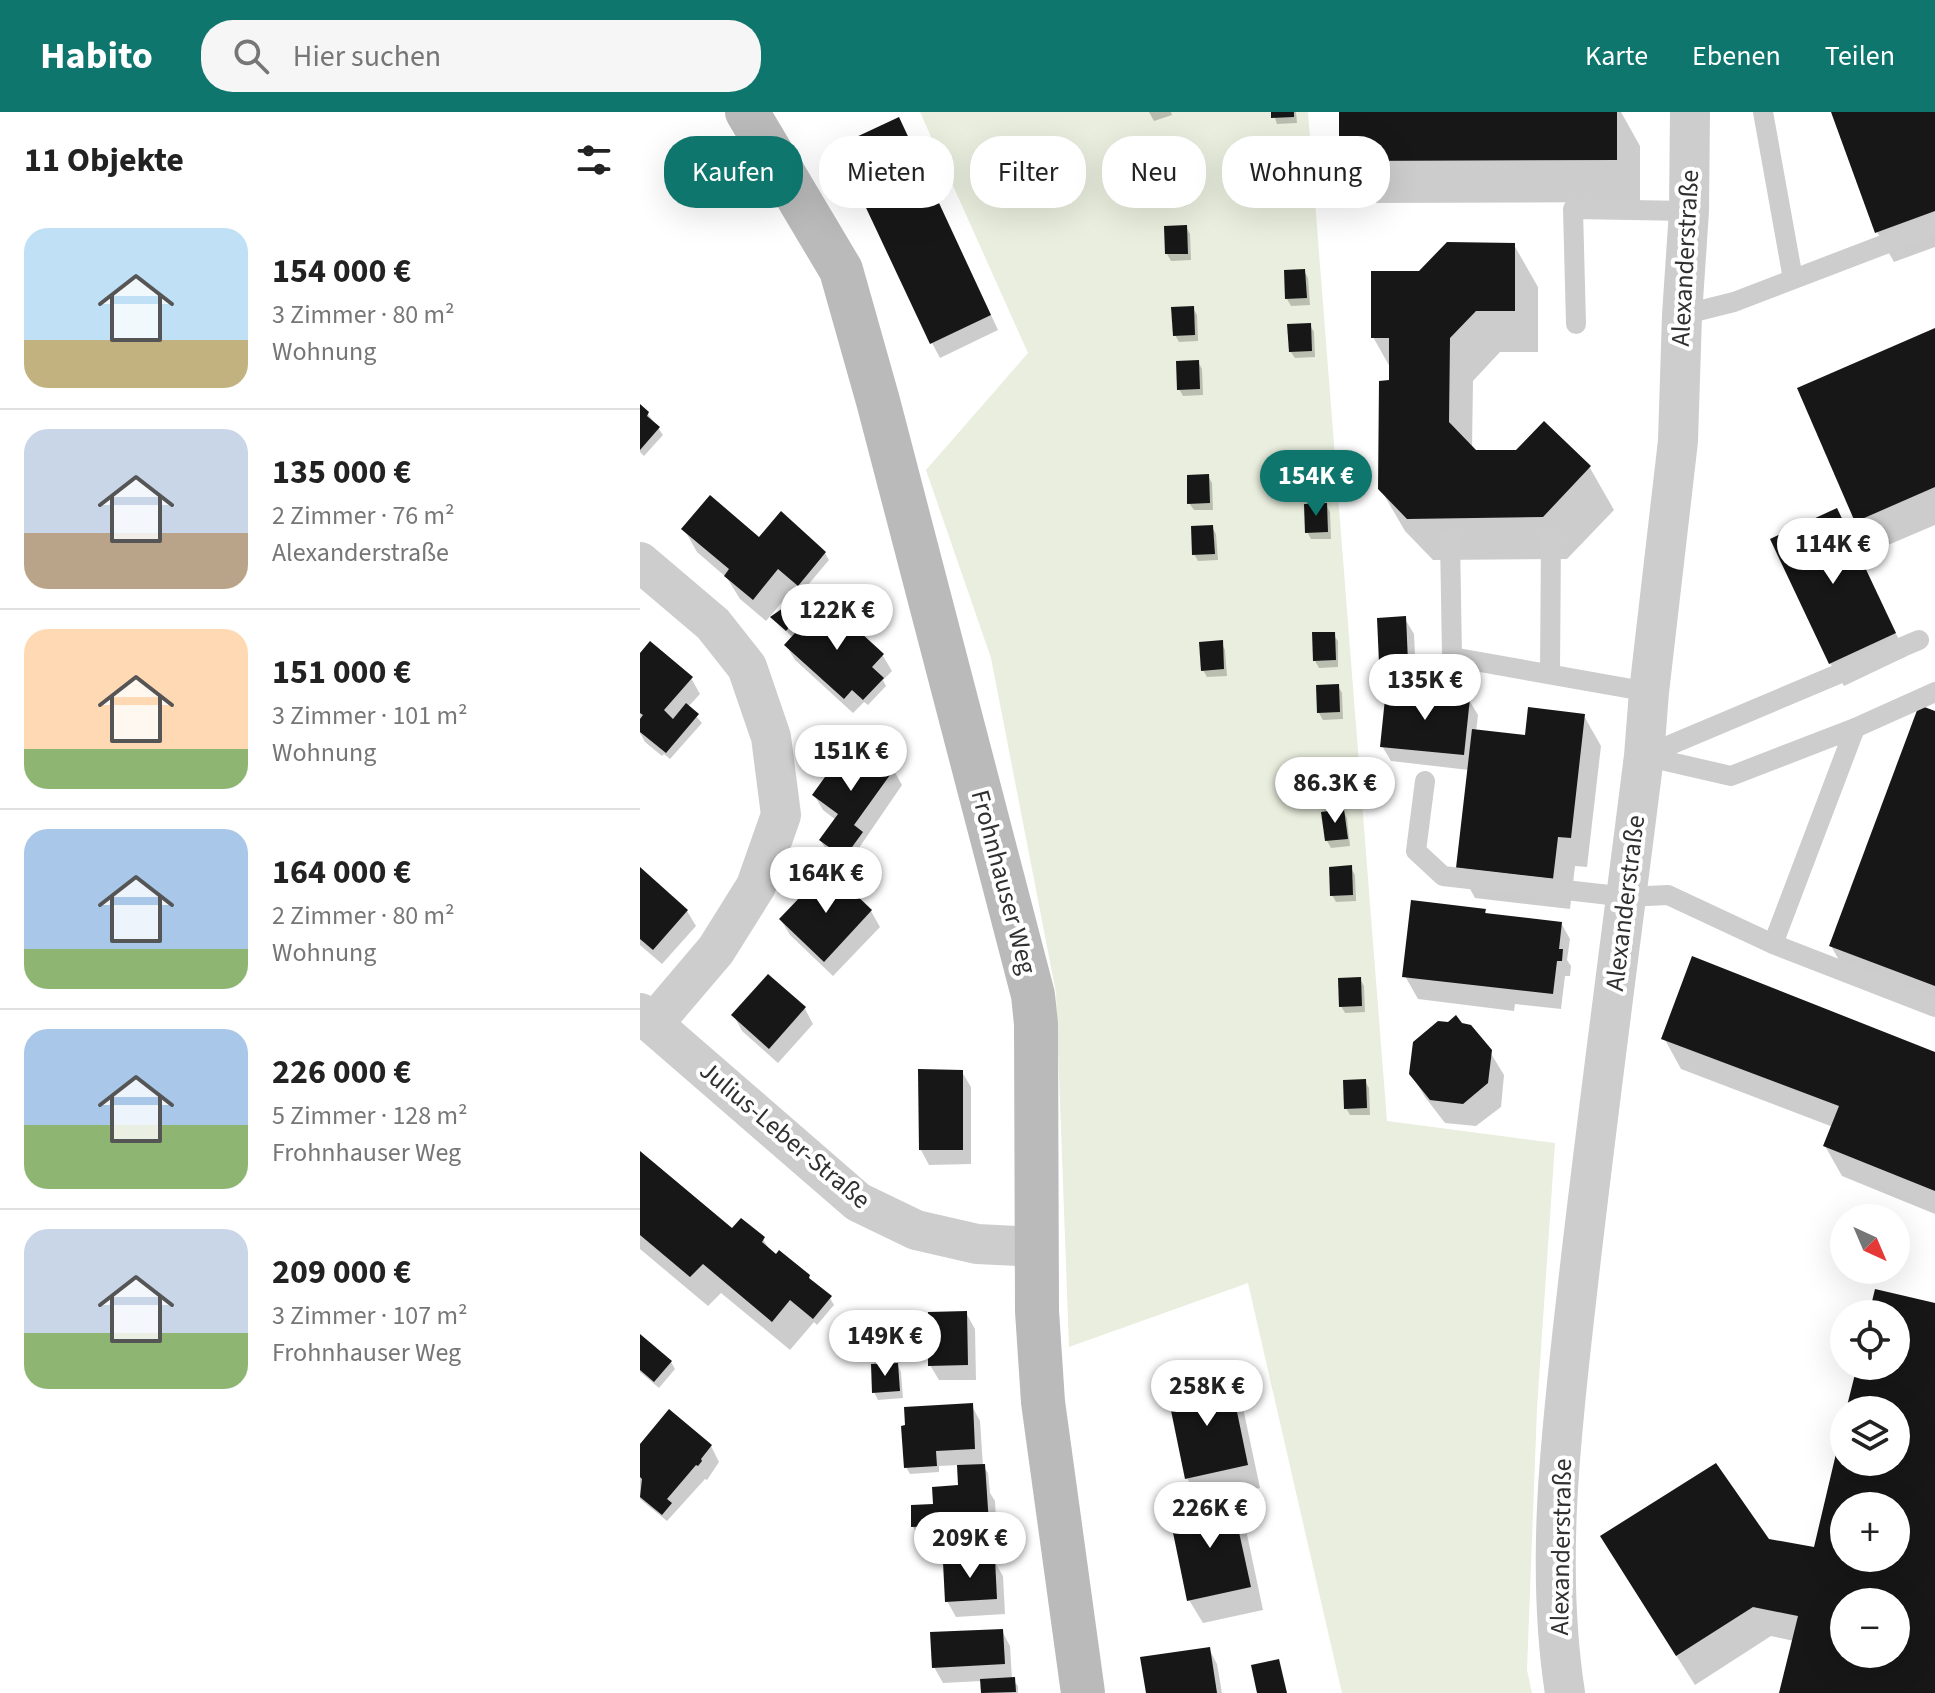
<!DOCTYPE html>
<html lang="de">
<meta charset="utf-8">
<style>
:root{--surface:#fff;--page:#f6f6f6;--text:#222;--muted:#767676;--line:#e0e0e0;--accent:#0f766e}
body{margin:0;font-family:"Source Sans 3",sans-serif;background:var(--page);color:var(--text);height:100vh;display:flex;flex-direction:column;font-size:30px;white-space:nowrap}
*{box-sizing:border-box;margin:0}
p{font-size:26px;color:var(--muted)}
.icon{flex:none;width:44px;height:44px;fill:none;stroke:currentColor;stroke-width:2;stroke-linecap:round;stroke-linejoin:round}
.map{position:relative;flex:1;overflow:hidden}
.sheet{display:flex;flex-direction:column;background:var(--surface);width:640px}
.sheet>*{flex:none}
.banner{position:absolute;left:24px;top:24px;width:760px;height:72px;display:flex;gap:16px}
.needle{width:52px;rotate:136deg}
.controls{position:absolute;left:1190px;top:1092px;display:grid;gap:16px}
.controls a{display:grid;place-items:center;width:80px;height:80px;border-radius:50%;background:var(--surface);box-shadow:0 8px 32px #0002;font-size:40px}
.price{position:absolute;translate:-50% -68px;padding:0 18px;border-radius:28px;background:#fff;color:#222;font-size:26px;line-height:52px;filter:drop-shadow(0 2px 4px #0008)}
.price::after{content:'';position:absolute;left:50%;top:48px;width:24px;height:18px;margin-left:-12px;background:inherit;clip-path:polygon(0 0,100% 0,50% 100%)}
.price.selected{background:var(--accent);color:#fff}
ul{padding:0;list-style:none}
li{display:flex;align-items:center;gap:24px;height:200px;padding:0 24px}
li+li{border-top:2px solid var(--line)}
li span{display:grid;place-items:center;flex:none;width:224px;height:160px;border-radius:24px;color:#555}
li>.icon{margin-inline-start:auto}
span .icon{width:96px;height:96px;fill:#fffc;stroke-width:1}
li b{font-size:34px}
h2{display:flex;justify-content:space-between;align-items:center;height:96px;padding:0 24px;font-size:34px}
.chip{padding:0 28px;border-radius:32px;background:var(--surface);box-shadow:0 8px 32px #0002;font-size:28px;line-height:72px}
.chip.selected{background:var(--accent);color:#fff}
header{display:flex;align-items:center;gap:48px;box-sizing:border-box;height:112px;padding:0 40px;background:var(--accent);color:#fff}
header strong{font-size:38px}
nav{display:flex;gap:44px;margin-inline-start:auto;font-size:28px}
.search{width:560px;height:72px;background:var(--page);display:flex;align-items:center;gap:20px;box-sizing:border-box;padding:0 28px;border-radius:32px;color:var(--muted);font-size:30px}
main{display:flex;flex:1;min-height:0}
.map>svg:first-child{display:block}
.green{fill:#e9eede}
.shadow{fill:#0003;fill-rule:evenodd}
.building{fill:#171717;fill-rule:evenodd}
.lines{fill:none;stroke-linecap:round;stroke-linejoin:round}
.lane{stroke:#cdcdcd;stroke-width:20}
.street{stroke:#cdcdcd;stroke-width:40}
.secondary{stroke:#bababa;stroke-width:44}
.labels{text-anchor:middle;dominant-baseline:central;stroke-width:8;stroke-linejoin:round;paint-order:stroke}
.street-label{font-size:26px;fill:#303030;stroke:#fff}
</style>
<header>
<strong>Habito</strong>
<div class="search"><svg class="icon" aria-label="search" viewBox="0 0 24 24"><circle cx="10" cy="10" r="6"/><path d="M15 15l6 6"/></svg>Hier suchen</div>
<nav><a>Karte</a><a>Ebenen</a><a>Teilen</a></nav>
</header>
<main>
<section class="sheet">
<h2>11 Objekte<svg class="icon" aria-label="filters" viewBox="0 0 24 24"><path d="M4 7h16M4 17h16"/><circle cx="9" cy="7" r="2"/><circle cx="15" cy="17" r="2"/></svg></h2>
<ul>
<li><span style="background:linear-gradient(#bfe0f5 70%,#c2b280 0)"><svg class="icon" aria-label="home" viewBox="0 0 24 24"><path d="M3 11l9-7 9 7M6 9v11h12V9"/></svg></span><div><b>154 000 €</b><p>3 Zimmer · 80 m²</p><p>Wohnung</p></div></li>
<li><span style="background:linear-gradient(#c9d6e8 65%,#b9a48a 0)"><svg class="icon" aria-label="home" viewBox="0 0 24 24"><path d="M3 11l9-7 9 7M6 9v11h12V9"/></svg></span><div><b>135 000 €</b><p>2 Zimmer · 76 m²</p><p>Alexanderstraße</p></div></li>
<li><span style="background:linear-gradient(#ffd9b3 75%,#8fb573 0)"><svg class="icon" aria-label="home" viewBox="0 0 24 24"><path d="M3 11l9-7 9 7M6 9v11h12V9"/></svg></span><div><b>151 000 €</b><p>3 Zimmer · 101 m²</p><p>Wohnung</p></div></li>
<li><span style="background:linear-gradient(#a9c7e8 75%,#8fb573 0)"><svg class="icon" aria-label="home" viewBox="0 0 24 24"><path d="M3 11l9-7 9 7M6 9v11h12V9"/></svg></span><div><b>164 000 €</b><p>2 Zimmer · 80 m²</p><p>Wohnung</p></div></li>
<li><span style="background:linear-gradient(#a9c7e8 60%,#8fb573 0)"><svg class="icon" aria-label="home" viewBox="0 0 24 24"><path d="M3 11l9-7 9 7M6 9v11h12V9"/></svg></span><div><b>226 000 €</b><p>5 Zimmer · 128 m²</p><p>Frohnhauser Weg</p></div></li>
<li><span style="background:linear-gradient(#c9d6e8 65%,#8fb573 0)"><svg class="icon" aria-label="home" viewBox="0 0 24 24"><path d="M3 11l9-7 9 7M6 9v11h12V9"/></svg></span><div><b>209 000 €</b><p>3 Zimmer · 107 m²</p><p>Frohnhauser Weg</p></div></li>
</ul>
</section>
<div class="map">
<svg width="1295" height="1581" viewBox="0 0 1295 1581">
<rect width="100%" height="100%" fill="#fff"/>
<path class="green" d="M280,0H668L747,1009L915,1031L897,1296L887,1558L892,1581H702L608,1171L429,1235L416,881L351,546L286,358L388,241Z"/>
<g class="shadow">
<path d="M509,0H531L532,3L514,9Z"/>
<path d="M633,0H656L657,11L637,12Z"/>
<path d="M701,0H981L1000,34V90L726,91L701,49Z"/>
<path d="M1193,0H1295V135L1254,150L1237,120Z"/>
<path d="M267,22L358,218L300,246L292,231Z"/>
<path d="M653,30L657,38L658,64L639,65L635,58Z"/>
<path d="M542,61L546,68L547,94L527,95L523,88Z"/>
<path d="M546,115L550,122L551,148L531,149L527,142Z"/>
<path d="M874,133L898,175V240H860L833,269L832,337L835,340H877L904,312L950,356L974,398L927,447L793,448L765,419L740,376L751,257L733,225L780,161Z"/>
<path d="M664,159L668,166L670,193L651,194L647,187Z"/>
<path d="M553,196L557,203L558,229L539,230L535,223Z"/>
<path d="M670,213L674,220L675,245L655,246L650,239Z"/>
<path d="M1295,219V413L1234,439L1217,409Z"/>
<path d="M558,250L562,257L563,283L543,284L539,277Z"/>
<path d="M0,296L8,302L23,323L4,344L0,340Z"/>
<path d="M681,342L685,349L686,375L666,376L662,369Z"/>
<path d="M568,364L572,371L573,398H554L549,391Z"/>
<path d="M686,393L690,400L691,427H671L667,420Z"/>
<path d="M1196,399L1267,544L1204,574L1190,551Z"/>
<path d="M572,415L576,422L578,448L558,449L554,442Z"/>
<path d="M44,417L185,441L189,448L162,480L156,474L126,509L100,487L87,466L57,440Z"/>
<path d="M156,489L170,507L185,491L243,544L252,559L243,568L246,574L228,593L224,590L213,601L155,548L146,533L153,526L133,505Z"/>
<path d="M765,507L774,522L776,565L750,566L741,550Z"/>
<path d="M693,522L698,529V555L679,556L675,549Z"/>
<path d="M581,530L585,538L587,564L567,565L563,558Z"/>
<path d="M0,544L51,566L60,582L48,595L62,611L30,647L24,642L22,644L5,630L0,621Z"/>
<path d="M698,574L702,581L703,607L683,608L679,601Z"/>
<path d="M829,588L838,603L836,620L886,625L944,604L961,634L947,755L935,754L930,797L835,786L818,755L829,658L751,649L742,634Z"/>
<path d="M1295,601V897L1208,864L1191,834Z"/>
<path d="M253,657L262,673L208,752L185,736L181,729L196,708L183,698L174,683Z"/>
<path d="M703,699L707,706L710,734L691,736L687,729Z"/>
<path d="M711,756L715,763L716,789L696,790L692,783Z"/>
<path d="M0,758L47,799L56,814L22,852L0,833Z"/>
<path d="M188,759L231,799L240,815L193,864L150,823L141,808Z"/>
<path d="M845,799L848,804L921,811L930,827L927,848L931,854L930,864H925L921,897L875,892L874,899L778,887L765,864Z"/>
<path d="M128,864L165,897L173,912L138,951L102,919L94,904Z"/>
<path d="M720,867L724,874L725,900L705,901L701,894Z"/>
<path d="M1024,926L1295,942V1102L1202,1064L1185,1034L1193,1015L1041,957Z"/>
<path d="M850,940L864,963L861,995L836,1014L805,1011L785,985L771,962Z"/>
<path d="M322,960L331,975V1052L289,1053L281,1038Z"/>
<path d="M725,969L729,976L730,1003H710L706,996Z"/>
<path d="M0,1041L92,1119L123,1127L131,1140L168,1164L173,1172L190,1186L194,1193L177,1213L174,1210L150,1238L81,1181L68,1194L0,1137Z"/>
<path d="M1295,1193V1581H1141L1154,1529L1131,1524L1055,1573L980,1455L1128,1429L1175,1437L1204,1317V1350H1256V1298H1208L1219,1254H1256V1202H1231ZM1204,1394H1256V1446H1204ZM1204,1490H1256V1542H1204Z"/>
<path d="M326,1201L335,1217L336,1268H299L290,1253Z"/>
<path d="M0,1224L31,1250L35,1257L19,1276L0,1260Z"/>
<path d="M257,1253L261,1260L263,1286L238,1288L234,1280Z"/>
<path d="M589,1268L602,1291L620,1376L560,1389L547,1366Z"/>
<path d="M332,1294L340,1309L343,1354L348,1361L350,1381L355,1389L357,1427L282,1430L273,1415L320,1375L319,1353L299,1354V1360L270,1362L266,1355Z"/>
<path d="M71,1334L79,1350L67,1368L65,1367L27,1409L0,1387V1335Z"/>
<path d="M591,1390L605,1413L623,1498L563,1511L549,1488Z"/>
<path d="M354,1449L363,1464L365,1502L316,1505L307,1489Z"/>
<path d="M362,1519L370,1534L372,1567L378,1574V1581H343L342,1569L303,1571L294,1555Z"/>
<path d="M569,1537L577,1552L582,1581H508Z"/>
</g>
<g class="building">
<path d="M631,0H654V5L631,6Z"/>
<path d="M699,0H977V48L699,49Z"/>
<path d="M1191,0H1295V99L1235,121Z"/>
<path d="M259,5L351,203L290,232L197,34Z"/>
<path d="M654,28L656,57L633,59L631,29Z"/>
<path d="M543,59L544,87L521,88L520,60Z"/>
<path d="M547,113L548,142H525L524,114Z"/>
<path d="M807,130L875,131V199H836L810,226L809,310L836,338H876L904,309L951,354L903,405L767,407L738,377L739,269L749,268V226H731V159H779Z"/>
<path d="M665,157L667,186L645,187L644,158Z"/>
<path d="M554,194L555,223L533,224L531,195Z"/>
<path d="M671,211L672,239L649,240L647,212Z"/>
<path d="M1295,216V375L1215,410L1157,276Z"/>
<path d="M559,248L560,277L537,278L536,249Z"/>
<path d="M0,292L9,300L7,304L20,315L0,338Z"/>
<path d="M682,340L683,369H660L659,341Z"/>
<path d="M569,362L570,391L547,392V363Z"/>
<path d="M70,383L119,425L141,399L186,440L158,474L138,457L113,488L84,464L89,457L41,417Z"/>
<path d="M687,391L688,420L665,421L664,392Z"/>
<path d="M1197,396L1256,521L1189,552L1130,427Z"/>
<path d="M573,413L575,442L552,443L551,414Z"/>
<path d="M156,487L166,496L146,519L130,505Z"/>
<path d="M185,488L244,542L232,555L244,566L223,588L212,578L204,587L144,533Z"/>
<path d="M766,504L768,550L739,551L737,506Z"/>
<path d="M672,520H695L696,548L673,549Z"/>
<path d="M583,528L584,557L561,559L559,530Z"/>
<path d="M10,529L53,565L24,598L33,607L46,591L59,602L26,641L0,620V607L3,603L0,601V541Z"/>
<path d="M699,572L700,600L677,601L676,573Z"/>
<path d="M746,577L830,586L824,643L740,635Z"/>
<path d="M1279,593L1295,599V874L1189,834Z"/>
<path d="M888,595L945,602L931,726L918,725L913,767L816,756L832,617L885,623Z"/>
<path d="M213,626L255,656L214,713L223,720L204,746L179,728L198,702L172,683Z"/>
<path d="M704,697L708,727L685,729L681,700Z"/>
<path d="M712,753L713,783L690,784L689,755Z"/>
<path d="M0,755L48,798L13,838L0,827Z"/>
<path d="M188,756L232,798L184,850L139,807Z"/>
<path d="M771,788L846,797L845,801L922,810L919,837H923L922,849H917L913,882L762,865Z"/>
<path d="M1052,844L1295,940V1079L1183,1034L1199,994L1021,927Z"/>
<path d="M128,862L166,895L129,937L91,903Z"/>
<path d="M721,865L722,894L699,895L698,866Z"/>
<path d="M816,903L822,911L831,913L852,938L848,971L823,992L790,988L769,962L773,930L798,909L808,910Z"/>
<path d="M278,957L323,958V1038H279Z"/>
<path d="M726,967L727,996L704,997L703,968Z"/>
<path d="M0,1039L92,1116L101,1106L125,1125L122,1130L136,1142L139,1138L170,1163L169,1166L192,1184L173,1207L150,1188L132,1210L63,1152L50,1165L0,1123Z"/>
<path d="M1235,1177L1295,1191V1581H1139L1158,1504L1113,1495L1036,1544L960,1424L1076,1351L1129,1427L1174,1435L1203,1312L1204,1350H1256V1298H1206L1217,1254H1256V1202H1229ZM1204,1394H1256V1446H1204ZM1204,1490H1256V1542H1204Z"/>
<path d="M327,1199L328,1253L288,1254V1200Z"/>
<path d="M0,1222L32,1249L14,1270L0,1258Z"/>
<path d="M258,1251L260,1279L232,1281L231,1252Z"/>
<path d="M590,1266L608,1353L545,1367L527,1279Z"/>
<path d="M333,1291L335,1337L296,1339L297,1354L264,1356L261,1314L265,1313L264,1295Z"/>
<path d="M29,1297L72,1333L61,1347L62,1349L58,1354L56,1353L27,1387L32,1391L22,1403L0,1385L2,1367L0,1365V1332Z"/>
<path d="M345,1352L349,1412L271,1415V1393L293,1392L292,1375L318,1373L317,1353Z"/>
<path d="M592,1388L611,1475L547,1489L529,1401Z"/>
<path d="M355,1447L357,1487L305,1490L303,1450Z"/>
<path d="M363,1517L365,1552L292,1556L290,1520Z"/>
<path d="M570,1535L577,1581H506L500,1545Z"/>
<path d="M639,1547L647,1581H617L611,1553Z"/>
<path d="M375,1565L376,1580L341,1581L340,1567Z"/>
</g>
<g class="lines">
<g class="lane">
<path d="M1123,0L1153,167"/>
<path d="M1042,203L1094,190L1295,113"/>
<path d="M936,212L933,97L1049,99"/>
<path d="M810,426L812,545L1009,580"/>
<path d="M910,561L911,425"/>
<path d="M1215,616L1295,580"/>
<path d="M1004,644L1279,528"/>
<path d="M785,669L776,739L803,764L987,785L1028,783L1133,832L1215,616L1091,664L1004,644"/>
<path d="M1133,832L1295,895"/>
</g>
<g class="street">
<path d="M0,450L73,512L107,555L131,625L141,703L116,774L76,838L13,912"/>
<path d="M0,901L218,1090L276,1118L337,1132L398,1135"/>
<path d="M925,1581C904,1446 923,1306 938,1172C958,996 982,820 1004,644L1009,580L1038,329L1042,203L1049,99L1050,0"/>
</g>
<path class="secondary" d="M107,0L201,158L238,289L393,883L396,912L397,1199L403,1290L443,1581"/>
</g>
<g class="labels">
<g class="street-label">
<text transform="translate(1045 146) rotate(-87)">Alexanderstraße</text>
<text transform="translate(364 770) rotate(75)">Frohnhauser Weg</text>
<text transform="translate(985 791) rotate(-83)">Alexanderstraße</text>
<text transform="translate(145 1023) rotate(40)">Julius-Leber-Straße</text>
<text transform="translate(921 1435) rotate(-89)">Alexanderstraße</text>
</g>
</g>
</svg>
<div class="controls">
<a><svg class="needle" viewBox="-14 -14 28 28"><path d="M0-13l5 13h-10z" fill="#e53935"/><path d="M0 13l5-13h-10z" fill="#767676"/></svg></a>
<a><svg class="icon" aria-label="locate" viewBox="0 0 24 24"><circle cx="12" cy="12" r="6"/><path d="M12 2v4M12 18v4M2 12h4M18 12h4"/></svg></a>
<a><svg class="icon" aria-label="layers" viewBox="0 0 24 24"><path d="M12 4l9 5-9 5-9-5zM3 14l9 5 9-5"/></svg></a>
<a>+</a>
<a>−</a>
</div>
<b class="price selected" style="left:676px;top:406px">154K €</b>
<b class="price" style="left:1193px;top:474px">114K €</b>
<b class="price" style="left:197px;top:540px">122K €</b>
<b class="price" style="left:785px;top:610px">135K €</b>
<b class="price" style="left:211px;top:681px">151K €</b>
<b class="price" style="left:695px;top:713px">86.3K €</b>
<b class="price" style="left:186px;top:803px">164K €</b>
<b class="price" style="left:245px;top:1266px">149K €</b>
<b class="price" style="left:567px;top:1316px">258K €</b>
<b class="price" style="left:570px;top:1438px">226K €</b>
<b class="price" style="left:330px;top:1468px">209K €</b>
<div class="banner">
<a class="chip selected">Kaufen</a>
<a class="chip">Mieten</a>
<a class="chip">Filter</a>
<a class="chip">Neu</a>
<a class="chip">Wohnung</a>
</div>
</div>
</main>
